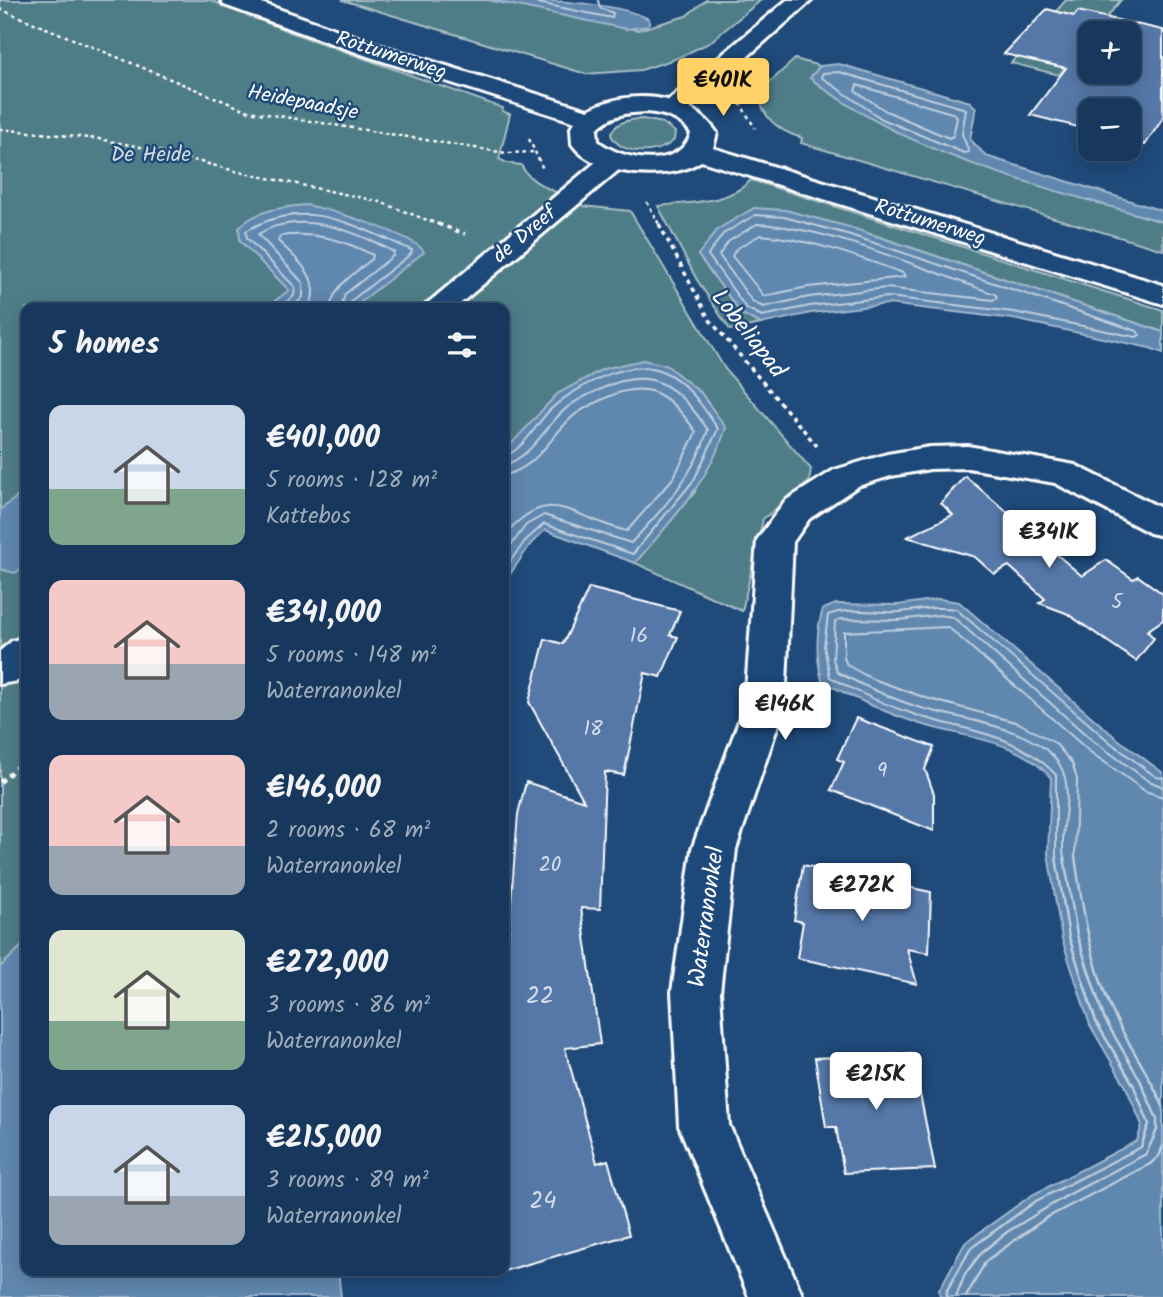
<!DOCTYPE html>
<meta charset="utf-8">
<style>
:root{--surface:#17385c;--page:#244365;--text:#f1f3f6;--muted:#9eacbb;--line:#365272;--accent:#ffd166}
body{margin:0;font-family:Kalam,sans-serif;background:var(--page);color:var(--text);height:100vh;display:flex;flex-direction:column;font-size:26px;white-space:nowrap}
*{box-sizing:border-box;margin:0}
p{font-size:23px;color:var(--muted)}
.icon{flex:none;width:38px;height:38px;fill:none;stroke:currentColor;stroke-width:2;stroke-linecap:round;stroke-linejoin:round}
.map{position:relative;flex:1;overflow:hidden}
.side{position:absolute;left:21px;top:303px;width:488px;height:973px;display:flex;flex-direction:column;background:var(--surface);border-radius:14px;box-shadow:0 4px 18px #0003,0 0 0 2px var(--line)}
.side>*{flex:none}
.fabs{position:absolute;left:1078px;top:21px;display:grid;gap:14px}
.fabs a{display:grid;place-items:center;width:63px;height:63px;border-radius:14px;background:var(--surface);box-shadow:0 4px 18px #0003,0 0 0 2px var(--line);font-size:35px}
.price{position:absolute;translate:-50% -60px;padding:0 16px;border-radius:7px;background:#fff;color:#222;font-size:23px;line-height:46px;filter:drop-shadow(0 2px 4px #0008)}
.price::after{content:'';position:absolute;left:50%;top:42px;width:21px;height:16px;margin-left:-10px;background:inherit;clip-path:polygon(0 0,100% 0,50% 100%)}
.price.on{background:var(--accent);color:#111}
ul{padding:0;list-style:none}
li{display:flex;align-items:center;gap:21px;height:175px;padding:0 28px}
li span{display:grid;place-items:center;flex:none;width:196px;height:140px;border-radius:14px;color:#555}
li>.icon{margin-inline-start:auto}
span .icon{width:84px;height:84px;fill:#fffc;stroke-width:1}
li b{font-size:30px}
h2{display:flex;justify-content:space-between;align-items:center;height:84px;padding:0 28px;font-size:30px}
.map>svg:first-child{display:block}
.green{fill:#507d87;stroke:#a8bec3;stroke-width:2}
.water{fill:#6087ae;stroke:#a0b7ce;stroke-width:2}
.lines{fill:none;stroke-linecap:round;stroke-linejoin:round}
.shore-far1{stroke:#bfcfdf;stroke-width:2}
.shore{stroke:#bfcfdf;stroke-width:2.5}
.building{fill:#5478a8;stroke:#fff;stroke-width:2;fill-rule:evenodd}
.minor-casing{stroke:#fff;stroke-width:6}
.major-casing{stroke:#fff;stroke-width:6}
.path-far2{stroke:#fff;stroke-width:2.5;stroke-dasharray:3.5 3.5;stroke-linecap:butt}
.path-far1{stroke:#fff;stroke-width:3.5;stroke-dasharray:4.5 4.5;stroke-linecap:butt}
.path{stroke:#fff;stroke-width:4.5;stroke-dasharray:5 5;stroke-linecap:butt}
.minor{fill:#1f4a7a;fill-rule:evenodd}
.major{fill:#1f4a7a;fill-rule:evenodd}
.labels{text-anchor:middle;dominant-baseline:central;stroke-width:5;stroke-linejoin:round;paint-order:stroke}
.far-street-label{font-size:21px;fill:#fff;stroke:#1f4a7a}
.far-park-label{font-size:21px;fill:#d3dee1;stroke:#1f4a7a}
.number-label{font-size:21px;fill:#d4dde9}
.street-label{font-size:24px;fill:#fff;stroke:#1f4a7a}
.near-number-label{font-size:24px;fill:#d4dde9}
</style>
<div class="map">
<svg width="1163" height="1297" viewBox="0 0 1163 1297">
<rect width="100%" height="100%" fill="#1f4a7a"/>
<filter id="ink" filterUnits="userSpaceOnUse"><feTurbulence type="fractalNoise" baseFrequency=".0143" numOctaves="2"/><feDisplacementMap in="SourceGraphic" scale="14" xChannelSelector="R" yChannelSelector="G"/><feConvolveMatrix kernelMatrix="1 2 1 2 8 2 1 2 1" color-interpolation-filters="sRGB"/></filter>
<g filter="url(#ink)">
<g class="green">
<path d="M0,0H210L290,32L503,108L502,111L510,114L499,159L507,163L521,165C530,185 561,194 581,202L583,206L630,211L725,369L811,469L809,482L763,519L742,611L635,563L695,492L701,393L504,557V308H26V1080L0,1110Z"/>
<path d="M342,0H489L638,30L686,16L706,0H761L709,43L675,59L641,70L586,74Z"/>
<path d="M1066,0H1121L1094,33H1090V37L1059,75L1011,63Z"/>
<path d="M795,59L820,66L810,78C912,158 1042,185 1163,222V250L801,143L802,138C778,131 762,118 758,93Z"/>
<path d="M643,119L663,123L675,132L674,140C659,155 622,157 611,135C615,121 630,119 643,119Z"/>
<path d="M751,180L1163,310V332L874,235L785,210L698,255L742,314L761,324L730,330L697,280L658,206C690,202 728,204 751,180Z"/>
</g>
<g class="water">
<path d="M489,0C535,0 611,0 649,19V26L626,29Z"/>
<path d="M839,64L970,102L976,108L970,139L986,156L1163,211V222C1041,185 912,158 810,78L820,66Z"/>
<path d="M306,205C327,209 416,235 424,252L353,308H266L289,290L240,241L239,228C255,210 283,207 306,205Z"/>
<path d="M754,208L785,210L849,227L1163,332V353L1150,348L1013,319L888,304L811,313L761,324L742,314L698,255L718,229Z"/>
<path d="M643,360L666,365L701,393L726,428C709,482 671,521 635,563L545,530L530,545L504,583V452L557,394L603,369Z"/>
<path d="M26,490V565L15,573L0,569V510Z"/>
<path d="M939,599L959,602L1115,737L1163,773V1297H940L939,1290L965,1243L1032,1195L1137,1141L1142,1125L1126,1087L1090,1025L1062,939L1048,854L1051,778C1018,738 963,738 917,723C884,712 853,698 822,681C816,656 815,633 823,609L836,604L898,605Z"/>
<path d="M26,942V1270L338,1271L341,1297H0V967Z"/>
</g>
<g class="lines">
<g class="shore-far1">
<path d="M523,0L612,18L613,13L600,8L598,0"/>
<path d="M839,72L966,109L962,134L969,152L964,153L882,119L821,77L823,73Z"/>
<path d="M857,85L955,114L957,118L953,136L949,138L886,111L855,91Z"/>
<path d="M755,215L784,217L847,234L1137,331L1140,335L1136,337L1014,312L888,297L810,306L762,316L746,308L708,255L723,234Z"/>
<path d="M757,224C829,227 925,270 995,294L997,298L993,300L886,288L809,297L763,307L752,301L719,255L729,241Z"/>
<path d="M760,235C810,239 856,256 903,273L905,277L808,287L764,296L732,256L736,249Z"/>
<path d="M278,308L294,296L295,287L247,238L246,231C306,195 354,226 412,250L411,254L352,300L349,308"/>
<path d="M292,308L303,297V283L258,234C300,209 354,230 394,252L393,256L345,294L341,308"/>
<path d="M309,308C323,279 298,260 278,241L280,236C314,231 343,240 373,255L372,259C355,273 334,285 330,308"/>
<path d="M504,456C523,451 536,424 549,411C572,388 629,357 662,371C687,381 704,408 718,429L694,480L633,554L544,524L525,541L504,570"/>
<path d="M504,465C529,458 542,433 559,415C571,402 586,396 601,389C652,364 679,387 708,430C694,476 663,509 631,543L544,515L526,525L504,555"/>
<path d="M504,475C535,469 548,441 569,420C578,410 590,406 601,400C647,377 669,393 696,432L674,477L627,531C571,518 550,481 504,536"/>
<path d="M1056,858V775C1017,733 971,732 919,716C888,706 858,693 830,677L824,646L828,615C850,606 877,614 900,612C920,610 936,606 956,609L1111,743L1156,777L1163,778"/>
<path d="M1064,858C1059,832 1071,803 1065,778C1054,728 962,720 921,708C892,699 864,686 837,672L833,659L835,622L840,619L899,620L939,615L953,617L1092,740L1147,780L1163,787"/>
<path d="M1075,858L1077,779L1072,763L1055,743L1019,723L926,698L870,678L847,665L844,658V632L948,627L1089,751L1145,791L1163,797"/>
</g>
<g class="shore">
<path d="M1075,857C1083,910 1091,966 1114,1015C1129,1046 1149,1074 1163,1106"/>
<path d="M947,1297V1290L971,1248L1036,1201L1141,1147L1149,1124L1133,1084L1096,1022L1069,937L1056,857"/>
<path d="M956,1297L965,1274L982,1252L1007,1232L1066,1196L1146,1154L1157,1130V1119L1140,1080L1104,1018L1077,935L1064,857"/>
<path d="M966,1297L986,1261L1046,1218L1150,1164L1159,1156L1163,1146"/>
</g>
</g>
<g class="building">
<path d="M1047,9L1074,16L1078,11L1163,30V118L1145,145L1129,140V110H1090V130L1030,115L1066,68L1004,54ZM1090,33H1129V72H1090Z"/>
<path d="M965,476L1082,576L1106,560L1133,579L1138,576L1163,594V620L1147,631L1154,638L1136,661L1066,613L1039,603L1045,599L1009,566L994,574L975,557L907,537L953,515L941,503Z"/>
<path d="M589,588L680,611L670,635L678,637L661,677L645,673L624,775L605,772L600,909L581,908L600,1044L565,1048L597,1163L608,1160L629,1235L504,1271V951H507L518,814L526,782L584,801L529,702L545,639L563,644Z"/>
<path d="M856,718L934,747L925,769L934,794V831L831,790L844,762L837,759Z"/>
<path d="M803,865L931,892L929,953L907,949L917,984L797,958L803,922L794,920Z"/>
<path d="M912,1054L935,1169L844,1173L836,1127H826L815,1058Z"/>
</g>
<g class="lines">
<defs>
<g id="minor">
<path d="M787,0H812L682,114L673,117L664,114L660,109L664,104Z"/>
<path d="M612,154L621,156L625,162L621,168L455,308H422L603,156Z"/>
<path d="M968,446L1075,465L1163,509V536L1150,533L1055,483L968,468L930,469L891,476L858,486L809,519L793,542L785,704L736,849L720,992L729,1125L803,1297H749L679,1126L672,992L692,849L745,704L757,540L785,501L834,470L887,454L930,447Z"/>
<path d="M26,637V673L18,681L0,684V651L12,641Z"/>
</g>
<path id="major" d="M221,0H253L386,47L588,110C629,88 691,93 717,133L713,148L1163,285V304L701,161C670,183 594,176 572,144L571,128L575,122L370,57L224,5ZM647,112C665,114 680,118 691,133C680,171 622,161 598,141L597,129C611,114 627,113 647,112Z"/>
</defs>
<use href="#minor" class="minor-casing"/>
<use href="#major" class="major-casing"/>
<g class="path-far2">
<path d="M0,9L248,111L506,153L534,152"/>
<path d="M740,103L755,128"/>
<path d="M0,129L99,139L151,149L239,172L377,201L443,226"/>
<path d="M529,139L543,169"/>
<path d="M647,202L660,226"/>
</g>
<g class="path-far1">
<path d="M438,224L465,234"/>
<path d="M659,224L709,319L817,446"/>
</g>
<path class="path" d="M0,782L26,759"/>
<use href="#minor" class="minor"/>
<use href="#major" class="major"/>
</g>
</g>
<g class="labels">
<g class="far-street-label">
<text transform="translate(391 56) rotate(18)">Rottumerweg</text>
<text transform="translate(303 103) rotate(11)">Heidepaadsje</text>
<text transform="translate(930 223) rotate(17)">Rottumerweg</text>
<text transform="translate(525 235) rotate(-40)">de Dreef</text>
</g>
<g class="far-park-label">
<text x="151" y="155">De Heide</text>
</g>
<g class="number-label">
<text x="1117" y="602">5</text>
<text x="639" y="636">16</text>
<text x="593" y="729">18</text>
<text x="882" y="771">9</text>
<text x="550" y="865">20</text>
</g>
<g class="street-label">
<text transform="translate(748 334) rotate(52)">Lobeliapad</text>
<text transform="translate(707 917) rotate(-82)">Waterranonkel</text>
</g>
<g class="near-number-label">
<text x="540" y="996">22</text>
<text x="543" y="1201">24</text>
</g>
</g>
</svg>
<div class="fabs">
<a>+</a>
<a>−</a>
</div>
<b class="price on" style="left:723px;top:118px">€401K</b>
<b class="price" style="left:1049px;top:570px">€341K</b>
<b class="price" style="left:785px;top:742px">€146K</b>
<b class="price" style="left:862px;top:923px">€272K</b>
<b class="price" style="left:876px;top:1112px">€215K</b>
<section class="side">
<h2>5 homes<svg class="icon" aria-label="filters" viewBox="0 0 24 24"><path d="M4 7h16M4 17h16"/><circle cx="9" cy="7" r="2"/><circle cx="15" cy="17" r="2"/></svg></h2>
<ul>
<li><span style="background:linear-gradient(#c9d6e8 60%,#7fa58c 0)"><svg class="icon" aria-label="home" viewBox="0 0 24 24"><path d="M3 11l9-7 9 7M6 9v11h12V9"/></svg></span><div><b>€401,000</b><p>5 rooms · 128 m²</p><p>Kattebos</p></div></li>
<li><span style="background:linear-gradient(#f6c9c9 60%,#9aa5b1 0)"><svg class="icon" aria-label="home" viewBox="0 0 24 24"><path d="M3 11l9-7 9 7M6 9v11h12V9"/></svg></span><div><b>€341,000</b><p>5 rooms · 148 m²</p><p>Waterranonkel</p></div></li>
<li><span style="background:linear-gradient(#f6c9c9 65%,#9aa5b1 0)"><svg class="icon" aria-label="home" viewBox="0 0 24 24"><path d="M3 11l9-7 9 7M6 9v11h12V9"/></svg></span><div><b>€146,000</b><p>2 rooms · 68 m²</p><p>Waterranonkel</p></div></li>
<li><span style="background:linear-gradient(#dfe7d0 65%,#7fa58c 0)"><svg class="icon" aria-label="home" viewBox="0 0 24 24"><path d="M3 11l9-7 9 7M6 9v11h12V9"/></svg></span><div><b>€272,000</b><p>3 rooms · 86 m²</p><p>Waterranonkel</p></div></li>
<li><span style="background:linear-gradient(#c9d6e8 65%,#9aa5b1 0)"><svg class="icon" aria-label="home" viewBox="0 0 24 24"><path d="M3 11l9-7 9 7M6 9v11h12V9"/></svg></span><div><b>€215,000</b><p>3 rooms · 89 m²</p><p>Waterranonkel</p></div></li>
</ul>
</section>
</div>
